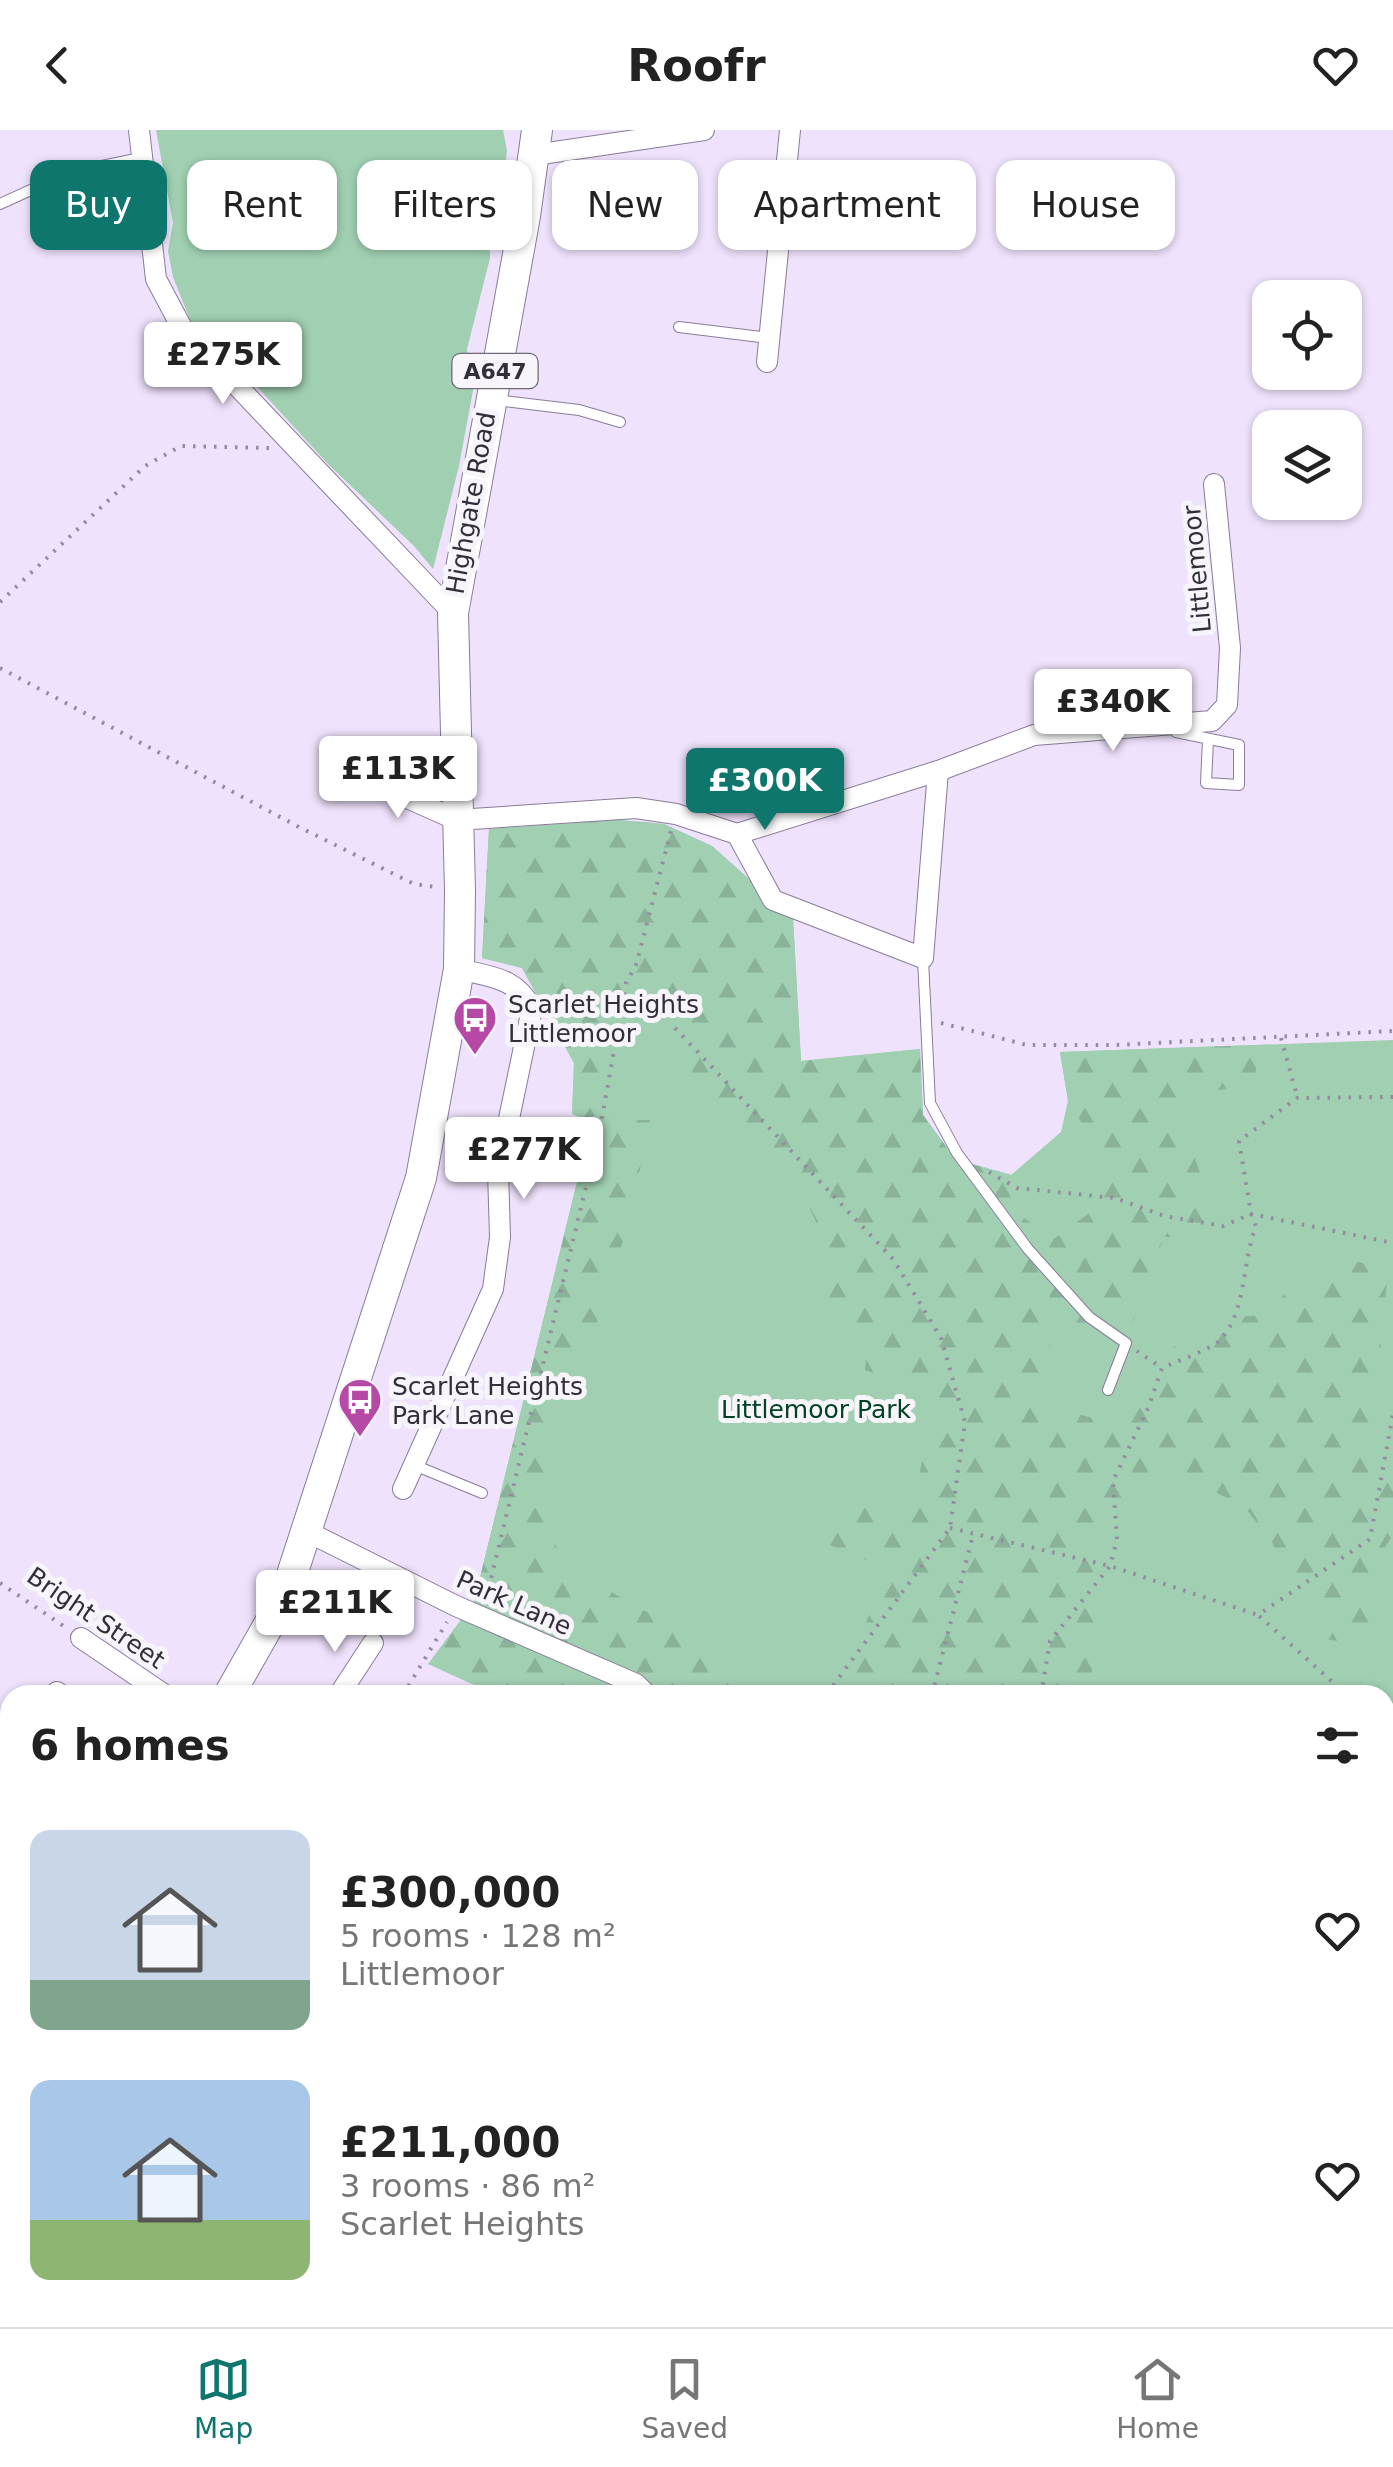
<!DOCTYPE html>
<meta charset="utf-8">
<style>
:root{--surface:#fff;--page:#f6f6f6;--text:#222;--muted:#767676;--line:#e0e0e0;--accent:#0f766e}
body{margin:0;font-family:"DejaVu Sans",sans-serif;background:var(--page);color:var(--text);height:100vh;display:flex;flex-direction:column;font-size:38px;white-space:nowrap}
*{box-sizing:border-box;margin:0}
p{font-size:32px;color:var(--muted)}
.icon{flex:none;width:55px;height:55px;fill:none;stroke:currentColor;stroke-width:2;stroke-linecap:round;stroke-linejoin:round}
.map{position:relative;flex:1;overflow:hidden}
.drawer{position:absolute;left:0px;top:1555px;width:1395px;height:642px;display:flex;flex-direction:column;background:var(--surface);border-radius:30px 30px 0 0;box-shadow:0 2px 8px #0004}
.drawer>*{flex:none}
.top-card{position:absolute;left:30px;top:30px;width:1335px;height:90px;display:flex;gap:20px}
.controls{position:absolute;left:1252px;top:150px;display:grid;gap:20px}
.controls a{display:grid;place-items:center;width:110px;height:110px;border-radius:20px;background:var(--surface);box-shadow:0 2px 8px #0004;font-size:50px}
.price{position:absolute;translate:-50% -85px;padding:0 22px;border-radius:10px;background:#fff;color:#222;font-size:32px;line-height:65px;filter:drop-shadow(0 2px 5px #0008)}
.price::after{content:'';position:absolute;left:50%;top:60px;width:30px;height:22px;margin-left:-15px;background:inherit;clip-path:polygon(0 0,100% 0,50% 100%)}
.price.selected{background:var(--accent);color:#fff}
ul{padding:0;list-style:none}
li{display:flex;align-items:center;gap:30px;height:250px;padding:0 30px}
li span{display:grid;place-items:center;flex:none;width:280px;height:200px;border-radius:20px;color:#555}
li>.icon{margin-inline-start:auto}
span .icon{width:120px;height:120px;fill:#fffc;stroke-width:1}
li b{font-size:42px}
h2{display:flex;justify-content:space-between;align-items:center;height:120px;padding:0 30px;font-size:42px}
.tag{padding:0 35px;border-radius:20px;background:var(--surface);box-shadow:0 2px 8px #0004;font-size:35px;line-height:90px}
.tag.selected{background:var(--accent);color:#fff}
header{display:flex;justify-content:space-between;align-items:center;height:130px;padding:0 30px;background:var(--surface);font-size:45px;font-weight:700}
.dock{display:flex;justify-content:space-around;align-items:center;height:140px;border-top:2px solid var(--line);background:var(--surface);font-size:28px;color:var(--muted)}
.dock a{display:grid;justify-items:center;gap:5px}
.dock .selected{color:var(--accent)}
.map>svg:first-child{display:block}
.green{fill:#a0cfb1}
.forest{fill:url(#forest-firs)}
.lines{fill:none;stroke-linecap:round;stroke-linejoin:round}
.service-casing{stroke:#8a7b98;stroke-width:12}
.minor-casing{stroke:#8a7b98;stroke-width:22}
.primary-casing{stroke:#8a7b98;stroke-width:32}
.path{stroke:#958b9e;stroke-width:4;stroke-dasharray:2.5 8;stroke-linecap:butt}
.service{stroke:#fff;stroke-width:10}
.minor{stroke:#fff;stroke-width:20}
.primary{stroke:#fff;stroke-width:30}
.labels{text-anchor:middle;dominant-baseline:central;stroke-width:10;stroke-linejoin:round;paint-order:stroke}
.shield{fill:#f7f4fa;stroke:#6e6974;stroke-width:2.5}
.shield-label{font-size:22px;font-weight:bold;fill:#342e3a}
.street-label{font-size:25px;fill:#342e3a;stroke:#f7f4fa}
.poi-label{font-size:25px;fill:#342e3a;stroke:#f7f4fa;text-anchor:start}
.park-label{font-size:25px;fill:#004224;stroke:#f7f4fa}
</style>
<header><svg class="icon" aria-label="back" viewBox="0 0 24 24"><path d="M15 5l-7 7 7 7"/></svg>Roofr<svg class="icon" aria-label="heart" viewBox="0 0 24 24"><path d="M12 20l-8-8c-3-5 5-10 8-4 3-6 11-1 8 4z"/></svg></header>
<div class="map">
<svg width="1393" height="2197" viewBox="0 0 1393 2197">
<defs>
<pattern id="forest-firs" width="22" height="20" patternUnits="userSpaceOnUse" patternTransform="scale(2.5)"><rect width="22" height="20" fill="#a0cfb1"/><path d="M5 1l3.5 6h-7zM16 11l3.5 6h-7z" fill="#8ab299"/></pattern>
</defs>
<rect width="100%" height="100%" fill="#efe2fc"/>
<g class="green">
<path d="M156,0H503L507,21L502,55L490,95V128L467,219L474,255L459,336L433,439L414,416L329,335L248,247L192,195L173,147L168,121L173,93Z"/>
<path d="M618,690L664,694L712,716L793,788L801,931L920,919L923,985L955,1029L1011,1045L1061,1002L1068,971L1060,922L1393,910V1877L1385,1879V1565H661L474,1472L592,991L572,984L574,933L522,838L482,828L489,699Z"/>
</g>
<g class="forest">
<path d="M618,690L664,694L712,716L793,788L801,931L920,919L923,985L956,1030L1012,1045L1021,1086L1055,1108L1088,1084L1109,1036L1068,971L1060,922L1257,915L1255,955L1192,964L1184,998L1204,1054L1214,1109L1164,1107L1133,1191L1056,1194L1035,1272L1124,1297L1171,1219L1222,1187L1253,1186L1340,1128L1388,1139L1370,1335L1393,1357V1405L1379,1426L1372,1517L1315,1507L1312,1462L1281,1437L1273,1414L1244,1376L1180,1345L1149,1353L1096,1423L1098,1496L1089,1565H840L886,1438L830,1415L833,1370L915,1368L934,1267L865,1240L868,1203L822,1163L820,1100L808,1075L684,949L692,897L649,859L611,868L593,990H650L629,1092L590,1214L544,1305L558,1434C624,1470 702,1504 747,1565H496L428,1534L474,1472L592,991L572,984L574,933L522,838L482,828L489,699Z"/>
<path d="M1393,1789V1950H1385V1795Z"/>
</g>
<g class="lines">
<defs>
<g id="service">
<path d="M0,74L68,43L141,28"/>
<path d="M679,197L769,208"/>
<path d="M495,270L579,280L620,292"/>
<path d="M1176,602L1239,615V655L1206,653L1208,610"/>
<path d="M923,829L930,973L957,1023L1028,1119L1089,1187L1126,1213L1108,1260"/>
<path d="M414,1335L482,1363"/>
<path d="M0,2029L10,2034"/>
</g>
<g id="minor">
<path d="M139,0L156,149L182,198L453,483"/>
<path d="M534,25L704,0"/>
<path d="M767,232L790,0"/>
<path d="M360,647L457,690L636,678L676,684L737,704L773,770L923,828L938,641"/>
<path d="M737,704L938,641L1034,605L1212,591L1227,575L1230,518L1214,354"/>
<path d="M403,1359L493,1159L500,1107L498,1041L532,879C516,847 491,847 459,839"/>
<path d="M306,1401L456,1476L636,1554L647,1565"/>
<path d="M81,1508L165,1565"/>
<path d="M57,1562L61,1565"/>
<path d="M339,1565L373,1513"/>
<path d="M1385,1887L1393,1885"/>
<path d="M1385,1933L1393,1953"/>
<path d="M0,2116L10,2121"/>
<path d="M154,2188L166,2194"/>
<path d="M470,2188L474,2197"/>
<path d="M1037,2188L1041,2197"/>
<path d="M1173,2188V2197"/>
<path d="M1327,2188L1328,2197"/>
<path d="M894,2197L898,2194L896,2188"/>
</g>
<g id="primary">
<path d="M229,1565L285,1466L421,1048L459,839L460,761L453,483L525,86L537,0"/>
<path d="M0,1953L10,1936"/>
</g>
</defs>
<use href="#service" class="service-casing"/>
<use href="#minor" class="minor-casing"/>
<use href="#primary" class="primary-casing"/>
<g class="path">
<path d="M0,472L145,336L181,316L270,318"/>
<path d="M0,538L297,696L414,754L436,757"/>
<path d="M941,893L1027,915H1115L1393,901"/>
<path d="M675,898L893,1129L941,1208L965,1292L950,1398L826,1565"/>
<path d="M1281,908L1297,966"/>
<path d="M1393,967L1297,968L1239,1011L1251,1084L1393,1113"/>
<path d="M989,1042L1017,1058L1115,1068L1164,1086L1223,1096L1251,1084L1256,1096C1242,1131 1247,1182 1220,1210C1210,1220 1177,1231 1162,1238"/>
<path d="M950,1398L1110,1436L1258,1485"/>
<path d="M0,1453L65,1497"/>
<path d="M479,1463L489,1457L600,999L626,853L636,835L671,701"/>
<path d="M403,1565L447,1492"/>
<path d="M932,1565L973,1405"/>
<path d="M1041,1565L1050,1511L1110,1436L1117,1410L1113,1351L1148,1278L1162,1238L1137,1221"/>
<path d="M1347,1565L1258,1485L1370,1409L1393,1284"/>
<path d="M1385,1855L1393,1854"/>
<path d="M56,2197L61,2188"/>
</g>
<use href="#service" class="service"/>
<use href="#minor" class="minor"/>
<use href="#primary" class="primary"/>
</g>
<defs>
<symbol id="bus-pin" viewBox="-11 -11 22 30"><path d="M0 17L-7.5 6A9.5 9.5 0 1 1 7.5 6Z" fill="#b648a6" stroke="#f7f4fa"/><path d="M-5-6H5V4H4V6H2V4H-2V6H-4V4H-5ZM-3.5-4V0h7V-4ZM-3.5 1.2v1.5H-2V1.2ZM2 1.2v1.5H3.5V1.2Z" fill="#fff"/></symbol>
</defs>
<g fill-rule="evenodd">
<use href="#bus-pin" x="450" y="863" width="50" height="68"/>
<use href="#bus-pin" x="335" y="1245" width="50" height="68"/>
</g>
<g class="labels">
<rect class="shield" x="452.5" y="224" width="85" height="34" rx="8"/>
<g class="shield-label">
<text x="495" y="241">A647</text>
</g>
<g class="street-label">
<text transform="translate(471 373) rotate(-80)">Highgate Road</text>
<text transform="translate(1197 439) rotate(-95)">Littlemoor</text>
<text transform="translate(514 1473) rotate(24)">Park Lane</text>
<text transform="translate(96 1488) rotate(34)">Bright Street</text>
</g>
<g class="poi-label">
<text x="508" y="874">Scarlet Heights<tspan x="508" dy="29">Littlemoor</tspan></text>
<text x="392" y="1256">Scarlet Heights<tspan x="392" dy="29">Park Lane</tspan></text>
</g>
<g class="park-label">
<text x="816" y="1279">Littlemoor Park</text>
</g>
</g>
</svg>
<div class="controls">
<a><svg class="icon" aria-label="locate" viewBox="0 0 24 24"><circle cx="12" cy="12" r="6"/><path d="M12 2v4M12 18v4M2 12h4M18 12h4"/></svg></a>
<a><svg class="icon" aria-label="layers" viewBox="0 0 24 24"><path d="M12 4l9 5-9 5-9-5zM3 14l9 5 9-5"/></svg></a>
</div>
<b class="price" style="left:223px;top:277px">£275K</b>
<b class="price" style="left:1113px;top:624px">£340K</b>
<b class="price" style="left:398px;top:691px">£113K</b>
<b class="price selected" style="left:765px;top:703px">£300K</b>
<b class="price" style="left:524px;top:1072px">£277K</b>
<b class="price" style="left:335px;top:1525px">£211K</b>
<div class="top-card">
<a class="tag selected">Buy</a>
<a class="tag">Rent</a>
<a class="tag">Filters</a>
<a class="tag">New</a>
<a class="tag">Apartment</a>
<a class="tag">House</a>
</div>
<section class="drawer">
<h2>6 homes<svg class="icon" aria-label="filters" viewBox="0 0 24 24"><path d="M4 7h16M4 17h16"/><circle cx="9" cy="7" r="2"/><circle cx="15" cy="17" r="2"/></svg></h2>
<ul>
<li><span style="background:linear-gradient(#c9d6e8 75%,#7fa58c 0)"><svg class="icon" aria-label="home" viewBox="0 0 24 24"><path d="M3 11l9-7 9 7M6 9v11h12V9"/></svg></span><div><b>£300,000</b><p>5 rooms · 128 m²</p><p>Littlemoor</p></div><svg class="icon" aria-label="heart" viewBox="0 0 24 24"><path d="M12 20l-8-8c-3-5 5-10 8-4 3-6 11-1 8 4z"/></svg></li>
<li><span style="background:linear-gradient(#a9c7e8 70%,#8fb573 0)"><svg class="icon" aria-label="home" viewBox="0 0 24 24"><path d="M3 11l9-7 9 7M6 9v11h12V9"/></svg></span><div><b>£211,000</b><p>3 rooms · 86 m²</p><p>Scarlet Heights</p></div><svg class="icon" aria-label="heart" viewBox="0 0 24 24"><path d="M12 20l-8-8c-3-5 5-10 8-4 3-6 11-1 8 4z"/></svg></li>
</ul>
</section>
</div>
<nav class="dock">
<a class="selected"><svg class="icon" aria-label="map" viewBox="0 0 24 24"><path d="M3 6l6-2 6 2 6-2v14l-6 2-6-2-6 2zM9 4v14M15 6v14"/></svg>Map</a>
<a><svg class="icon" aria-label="saved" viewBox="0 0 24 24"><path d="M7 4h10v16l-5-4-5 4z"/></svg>Saved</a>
<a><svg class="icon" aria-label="home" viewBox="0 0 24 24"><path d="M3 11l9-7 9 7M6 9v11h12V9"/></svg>Home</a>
</nav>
